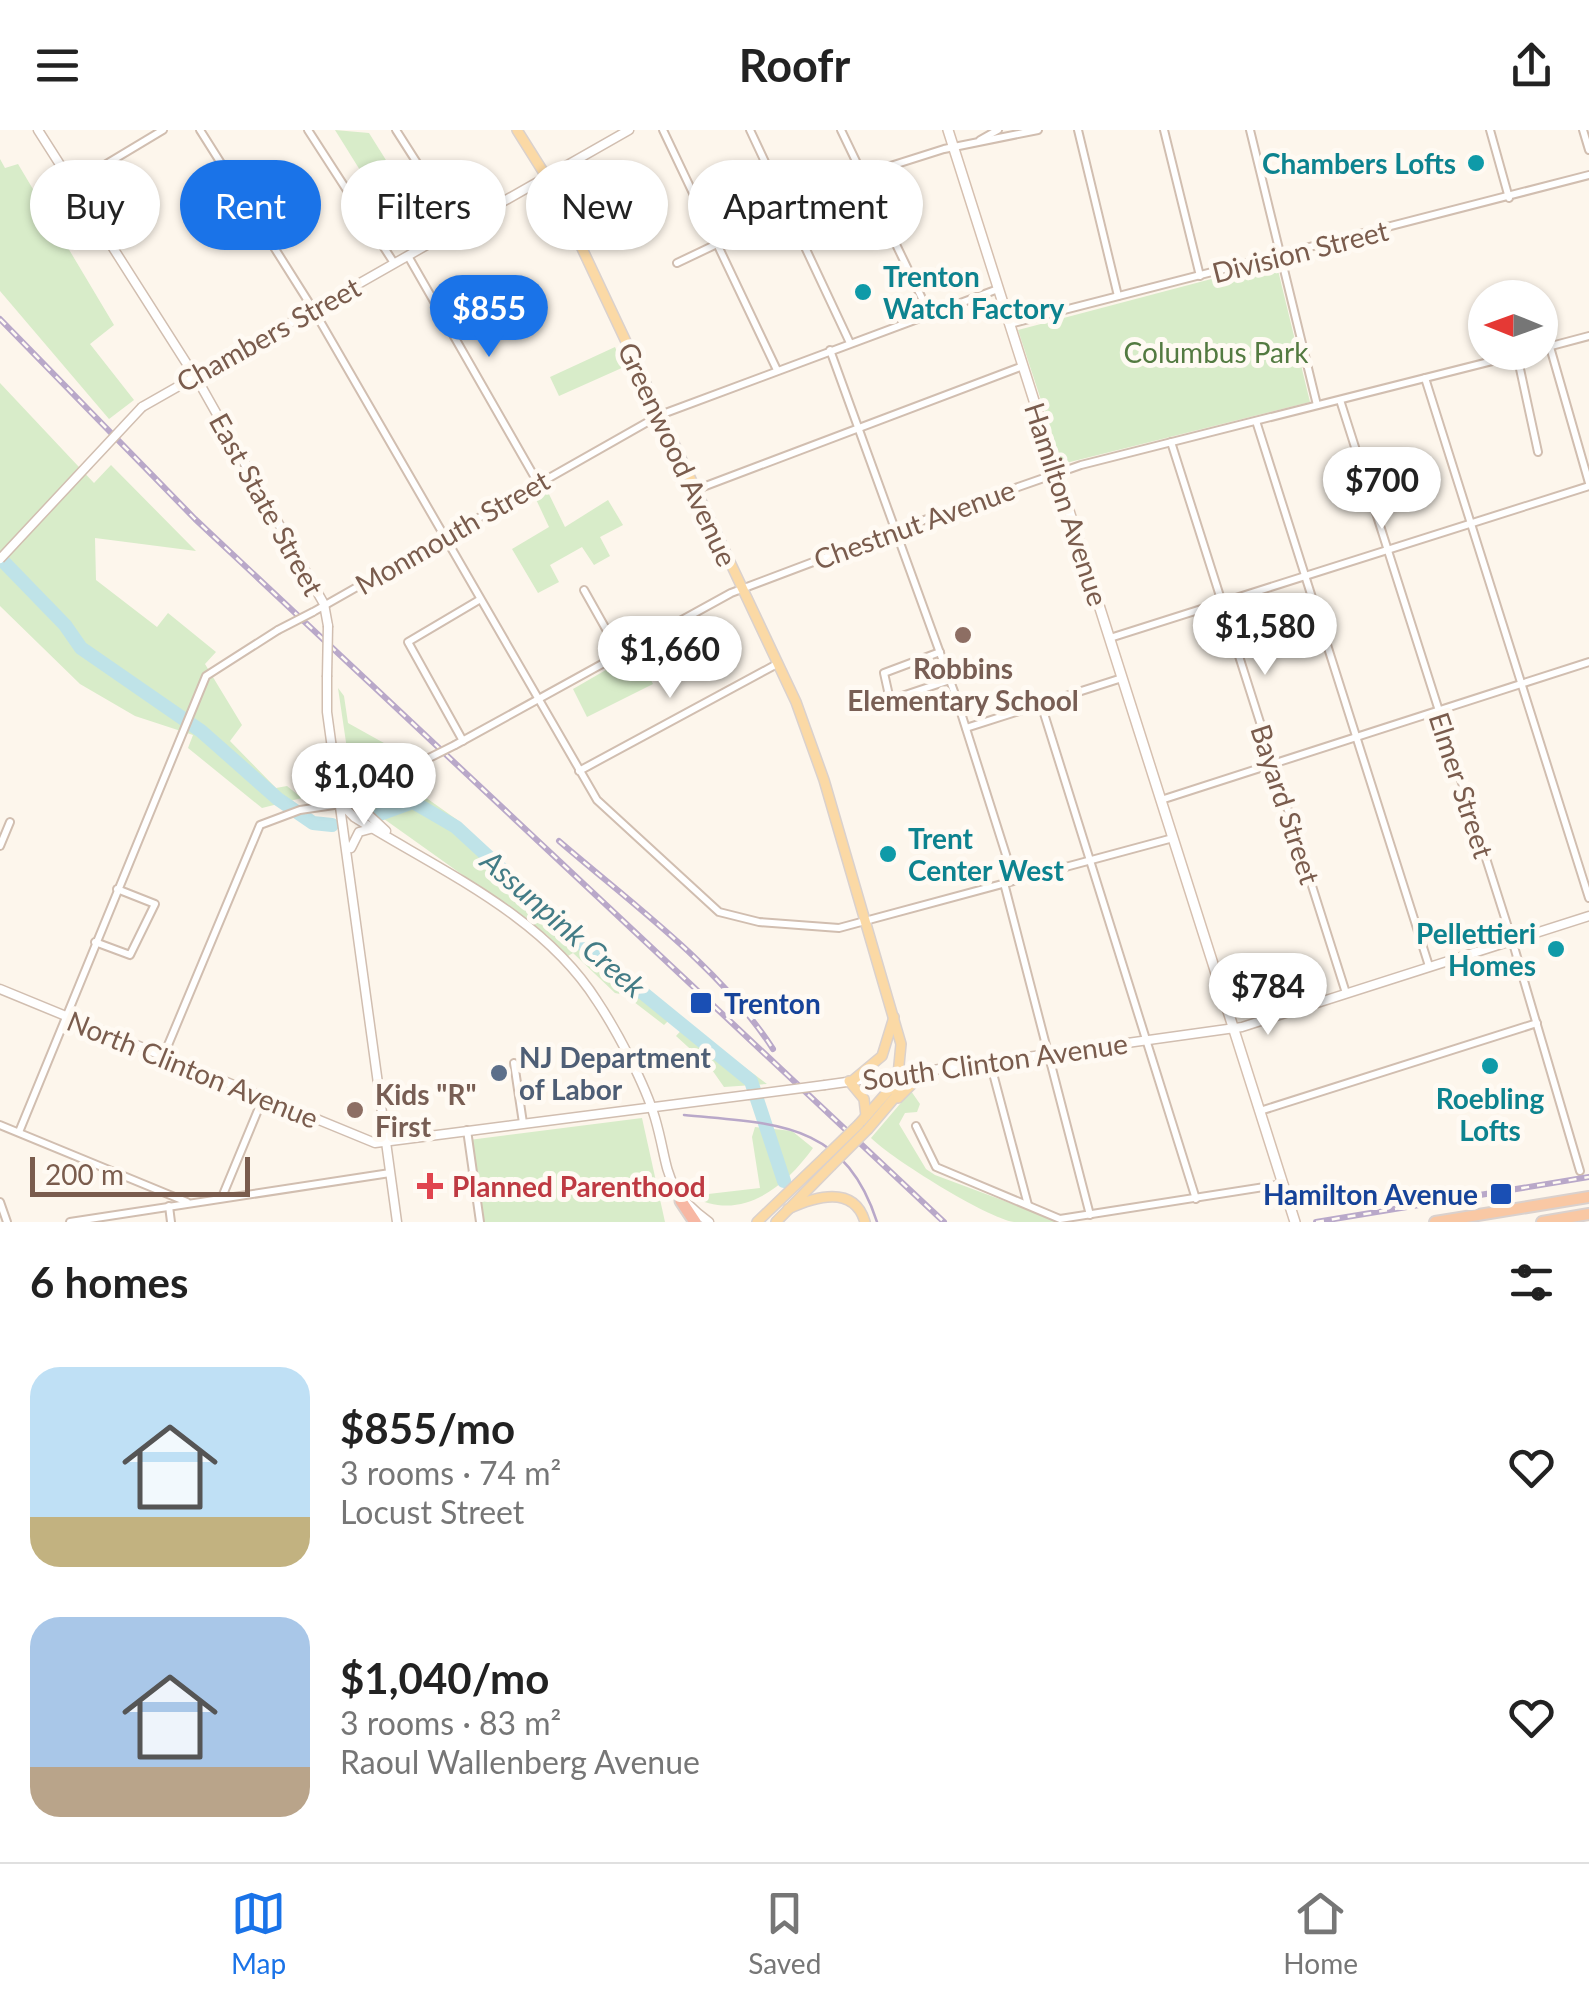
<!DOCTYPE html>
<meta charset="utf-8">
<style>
:root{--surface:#fff;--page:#f6f6f6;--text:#222;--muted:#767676;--line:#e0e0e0;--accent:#1a73e8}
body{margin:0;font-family:Lato,sans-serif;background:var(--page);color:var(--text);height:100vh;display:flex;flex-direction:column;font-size:38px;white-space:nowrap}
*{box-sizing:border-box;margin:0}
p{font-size:32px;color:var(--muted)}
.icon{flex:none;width:55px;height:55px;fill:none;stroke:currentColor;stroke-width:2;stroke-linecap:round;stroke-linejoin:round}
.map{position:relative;height:1092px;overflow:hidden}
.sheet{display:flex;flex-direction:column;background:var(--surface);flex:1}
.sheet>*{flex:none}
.hud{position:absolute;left:30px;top:30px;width:1000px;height:90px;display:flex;gap:20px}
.needle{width:65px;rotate:271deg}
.tools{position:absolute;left:1468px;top:150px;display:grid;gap:20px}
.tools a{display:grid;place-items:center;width:90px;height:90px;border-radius:50%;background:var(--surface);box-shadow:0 2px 8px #0004;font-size:50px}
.scale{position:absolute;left:30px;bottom:25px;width:220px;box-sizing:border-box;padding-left:10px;border:5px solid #7a5c4d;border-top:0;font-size:28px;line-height:35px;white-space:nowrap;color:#7a5c4d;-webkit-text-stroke:8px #fffaf3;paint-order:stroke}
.price{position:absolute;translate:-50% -85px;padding:0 22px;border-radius:35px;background:#fff;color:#222;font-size:32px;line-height:65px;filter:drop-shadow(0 2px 5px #0008)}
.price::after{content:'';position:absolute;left:50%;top:60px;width:30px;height:22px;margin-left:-15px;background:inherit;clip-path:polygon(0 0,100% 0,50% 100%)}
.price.current{background:var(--accent);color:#fff}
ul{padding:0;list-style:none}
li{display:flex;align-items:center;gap:30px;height:250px;padding:0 30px}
li span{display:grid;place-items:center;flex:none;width:280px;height:200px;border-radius:30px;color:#555}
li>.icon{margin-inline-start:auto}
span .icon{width:120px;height:120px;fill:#fffc;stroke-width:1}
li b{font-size:42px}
h2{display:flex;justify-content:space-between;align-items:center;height:120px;padding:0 30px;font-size:42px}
.tag{padding:0 35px;border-radius:45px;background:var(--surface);box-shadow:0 2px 8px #0004;font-size:35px;line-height:90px}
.tag.current{background:var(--accent);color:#fff}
header{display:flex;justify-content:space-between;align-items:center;height:130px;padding:0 30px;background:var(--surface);font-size:45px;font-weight:700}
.tab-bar{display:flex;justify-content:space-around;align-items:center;height:140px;border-top:2px solid var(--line);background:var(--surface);font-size:28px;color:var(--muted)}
.tab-bar a{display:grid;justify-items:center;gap:5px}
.tab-bar .current{color:var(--accent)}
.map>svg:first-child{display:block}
.green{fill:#d8ecc9}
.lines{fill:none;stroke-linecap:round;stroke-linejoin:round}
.river{stroke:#bfe3e8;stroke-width:14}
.minor-casing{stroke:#d1beb0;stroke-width:10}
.tertiary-casing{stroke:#d1beb0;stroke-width:11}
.secondary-casing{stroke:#d6c0b0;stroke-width:12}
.primary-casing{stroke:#dad1cd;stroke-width:12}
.trunk-casing{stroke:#dad1cd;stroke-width:14}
.motorway-casing{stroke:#dad1cd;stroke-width:15}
.minor{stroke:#fff;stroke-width:6}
.tertiary{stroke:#fff;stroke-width:8}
.secondary{stroke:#fff;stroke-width:9}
.primary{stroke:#fbd9a5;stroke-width:9}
.trunk{stroke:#f9c8a4;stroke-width:10}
.motorway{stroke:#f7b7a3;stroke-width:11}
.tram{stroke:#b9a8c9;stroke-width:2.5}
.rail-casing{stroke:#b9a8c9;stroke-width:6}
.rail{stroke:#fffaf3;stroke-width:2.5;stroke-dasharray:8;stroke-linecap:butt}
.minor-bridge-casing{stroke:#d1beb0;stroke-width:10;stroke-linecap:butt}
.tertiary-bridge-casing{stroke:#d1beb0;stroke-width:11;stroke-linecap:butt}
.primary-bridge-casing{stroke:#dad1cd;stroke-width:12;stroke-linecap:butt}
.minor-bridge{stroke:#fff;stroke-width:6}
.tertiary-bridge{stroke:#fff;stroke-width:8}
.primary-bridge{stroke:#fbd9a5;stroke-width:9}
.culture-dot{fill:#0f9aa8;stroke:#fffaf3;stroke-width:4}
.education-dot{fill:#8d6e63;stroke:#fffaf3;stroke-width:4}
.transit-dot{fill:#1a4fb4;stroke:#fffaf3;stroke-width:4}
.service-dot{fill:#5c6f8a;stroke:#fffaf3;stroke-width:4}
.health-dot{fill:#e0444e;stroke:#fffaf3;stroke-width:4}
.labels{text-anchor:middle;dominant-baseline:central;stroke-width:10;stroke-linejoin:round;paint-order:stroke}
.culture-label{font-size:28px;font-weight:bold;fill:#0d838f;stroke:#fffaf3;text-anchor:end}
.street-label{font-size:28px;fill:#7a5c4d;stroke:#fffaf3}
.park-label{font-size:28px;fill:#537a41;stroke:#fffaf3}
.education-label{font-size:28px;font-weight:bold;fill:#785e54;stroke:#fffaf3}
.transit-label{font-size:28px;font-weight:bold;fill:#164399;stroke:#fffaf3;text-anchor:start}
.service-label{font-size:28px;font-weight:bold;fill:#4e5e75;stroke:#fffaf3;text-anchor:start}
.health-label{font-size:28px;font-weight:bold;fill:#be3a42;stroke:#fffaf3;text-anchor:start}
.water-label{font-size:30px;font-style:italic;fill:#437c86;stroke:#fffaf3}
</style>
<header><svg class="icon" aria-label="menu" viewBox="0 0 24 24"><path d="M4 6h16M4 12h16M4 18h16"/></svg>Roofr<svg class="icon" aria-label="share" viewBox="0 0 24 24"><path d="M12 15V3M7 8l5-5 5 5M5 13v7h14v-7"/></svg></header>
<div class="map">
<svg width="1589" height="1092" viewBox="0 0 1589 1092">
<rect width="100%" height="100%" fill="#fdf6ec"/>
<g class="green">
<path d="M335,0L369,3L411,70L388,85Z"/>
<path d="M0,29L5,38L18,34L114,195L90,214L134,270L109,289L0,161Z"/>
<path d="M1276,132L1310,272L1062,334L1018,200Z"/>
<path d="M615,217L624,237L559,266L550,247Z"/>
<path d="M0,253L94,353L111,335L196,421L95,408L96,450L157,497L168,483L216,522L205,534L242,595L230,611L276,658L287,656L302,668L262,678L188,618L193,605L135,586L80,554L0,476Z"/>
<path d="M546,358L565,397L608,370L623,395L600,407L610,426L594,435L582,417L550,435L559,452L538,463L512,419L549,397L534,365Z"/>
<path d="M637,522L653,554L587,587L573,559Z"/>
<path d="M338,558L344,566L348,593L409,627L352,653Z"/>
<path d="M420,636L427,645L425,667L456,689L597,822L675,884L664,895L625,865L615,863L573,823L568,826L547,805L356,669Z"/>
<path d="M687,894L767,954L724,957L710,937L676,906Z"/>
<path d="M911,961L920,974L917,982L905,983L899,994L926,1039L935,1045L1061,1092C1046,1092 1029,1092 1014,1092C987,1088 892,1029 871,1008Z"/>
<path d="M642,988L665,1092H480L469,1010Z"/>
<path d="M755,997L792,1001L813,1018C782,1061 739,1092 691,1066L760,1058L752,1007Z"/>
</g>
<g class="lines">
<g class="river">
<path d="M0,428L65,495L81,518L201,601L278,669L313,693L332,695"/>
<path d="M380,684L413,672L456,697L584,815L751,951L784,1051"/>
</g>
<defs>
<g id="minor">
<path d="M200,0L313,179L597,670L719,782L759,792L839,798L1173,708"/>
<path d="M308,0L394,133"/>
<path d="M396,0L458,97"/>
<path d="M663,0L777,240"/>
<path d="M750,0L850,213"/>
<path d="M841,0L929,183"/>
<path d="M1078,0L1118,166"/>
<path d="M1164,0L1200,146"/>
<path d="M1250,0L1317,275"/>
<path d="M1490,0L1509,68"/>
<path d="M1583,0L1589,20"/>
<path d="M980,10L998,0"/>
<path d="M73,54L163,0"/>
<path d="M408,126L538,353"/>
<path d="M677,133L862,45L944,19L1038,0"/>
<path d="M1010,194L1589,45"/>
<path d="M1550,217L1589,353"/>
<path d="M1540,219L1589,206"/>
<path d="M830,220L956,567L1014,750"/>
<path d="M1517,225L1538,322"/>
<path d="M1425,248L1589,768"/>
<path d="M1340,270L1512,810L1580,1041"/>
<path d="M1256,291L1429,836"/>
<path d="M1171,312L1346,863"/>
<path d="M695,360L1023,236"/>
<path d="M584,460L620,524"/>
<path d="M313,482L660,285L998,159"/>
<path d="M1110,508L1589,356"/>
<path d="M940,522L884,543L890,570L950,550"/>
<path d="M1041,574L1196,1069"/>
<path d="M966,598L1122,548"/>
<path d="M463,611L408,512L479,470"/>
<path d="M455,615L731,463L927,389L1081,335L1528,222"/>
<path d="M579,641L777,534"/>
<path d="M1161,670L1589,532"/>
<path d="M0,716L10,692"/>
<path d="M1004,753L1090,1085"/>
<path d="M95,812L130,825L155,774L117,759"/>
<path d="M163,927L260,695L300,680L341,674L417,634"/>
<path d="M990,932L1028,1075"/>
<path d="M514,933L523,993"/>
<path d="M1260,981L1537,893"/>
<path d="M0,995L187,1072"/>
<path d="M916,996L936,1037L1060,1089L1283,1054"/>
<path d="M467,1000L480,1092"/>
<path d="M19,1002L206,546L278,500"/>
<path d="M222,1067L263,968"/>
<path d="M0,1072L7,1092"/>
<path d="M169,1076L171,1092"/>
<path d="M70,1092L390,1043"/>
</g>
<g id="tertiary">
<path d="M38,0L201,256L324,474L328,496"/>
<path d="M142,277L629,0"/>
<path d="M327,547V582L397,1092"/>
<path d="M341,674L354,687C437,739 542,784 597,871C617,901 645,954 655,988C670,1039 661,1057 709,1092"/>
<path d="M341,674H357L386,701"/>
<path d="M351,718L359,702L370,699"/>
<path d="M0,859L375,1013L748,965"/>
<path d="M825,955L1242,897L1589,786"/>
</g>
<path id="secondary" d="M948,0L1295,1092"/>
<g id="primary">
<path d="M517,0L554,59L796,572L824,650L901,914L896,966L868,999"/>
<path d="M849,951L864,969L866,986"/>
<path d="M852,951L882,926L894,887"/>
<path d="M898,968L925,941"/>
<path d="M859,994L897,951"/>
<path d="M788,1079C814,1067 854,1054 865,1092"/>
<path d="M757,1092L825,1027"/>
<path d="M776,1092L831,1036"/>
</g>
<g id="trunk">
<path d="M1435,1092L1589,1067"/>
<path d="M1542,1092L1589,1084"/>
</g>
<path id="motorway" d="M681,1071L695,1092"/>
</defs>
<use href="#minor" class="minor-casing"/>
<use href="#tertiary" class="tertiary-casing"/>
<use href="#secondary" class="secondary-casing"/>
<use href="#primary" class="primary-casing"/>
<use href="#trunk" class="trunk-casing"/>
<use href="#motorway" class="motorway-casing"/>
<use href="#minor" class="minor"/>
<use href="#tertiary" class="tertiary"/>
<use href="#secondary" class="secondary"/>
<use href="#primary" class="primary"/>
<use href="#trunk" class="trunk"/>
<use href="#motorway" class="motorway"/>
<path class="tram" d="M684,985C773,994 844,990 877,1092"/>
<defs>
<g id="rail">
<path d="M0,189L195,389L944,1092"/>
<path d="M559,711C632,774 720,837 773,919"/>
<path d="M1316,1092L1589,1047"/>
</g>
</defs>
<use href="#rail" class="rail-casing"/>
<use href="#rail" class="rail"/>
<defs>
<g id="minor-bridge">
<path d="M278,500L313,482"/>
<path d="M417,634L455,615"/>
</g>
<g id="tertiary-bridge">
<path d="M0,429L142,277"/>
<path d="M327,547L328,496"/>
<path d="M748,965L825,955"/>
</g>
<g id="primary-bridge">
<path d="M825,1027L859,994"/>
<path d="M831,1036L868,999"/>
</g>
</defs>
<use href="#minor-bridge" class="minor-bridge-casing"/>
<use href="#tertiary-bridge" class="tertiary-bridge-casing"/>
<use href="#primary-bridge" class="primary-bridge-casing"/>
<use href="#minor-bridge" class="minor-bridge"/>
<use href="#tertiary-bridge" class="tertiary-bridge"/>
<use href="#primary-bridge" class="primary-bridge"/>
</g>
<g class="culture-dot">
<circle cx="1476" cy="33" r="10"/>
<circle cx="863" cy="162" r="10"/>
<circle cx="888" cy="724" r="10"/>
<circle cx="1556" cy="819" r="10"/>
<circle cx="1490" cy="936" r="10"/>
</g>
<g class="education-dot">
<circle cx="963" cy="505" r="10"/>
<circle cx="355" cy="980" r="10"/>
</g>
<g class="transit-dot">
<rect x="689" y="861" width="24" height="24" rx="5"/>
<rect x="1489" y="1052" width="24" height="24" rx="5"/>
</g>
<circle class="service-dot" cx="499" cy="943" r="10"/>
<path class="health-dot" d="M425 1041h10v10h10v10h-10v10h-10v-10h-10v-10h10z"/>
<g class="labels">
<g class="culture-label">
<text x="1456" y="33">Chambers Lofts</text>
<text x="883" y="146" text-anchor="start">Trenton<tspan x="883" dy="32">Watch Factory</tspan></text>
<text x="908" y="708" text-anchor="start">Trent<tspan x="908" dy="32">Center West</tspan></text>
<text x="1536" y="803">Pellettieri<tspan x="1536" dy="32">Homes</tspan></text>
<text x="1490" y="968" text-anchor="middle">Roebling<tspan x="1490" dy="32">Lofts</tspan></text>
</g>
<g class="street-label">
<text transform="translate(1300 121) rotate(-14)">Division Street</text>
<text transform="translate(268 204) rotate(-29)">Chambers Street</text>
<text transform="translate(678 324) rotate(65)">Greenwood Avenue</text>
<text transform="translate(267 374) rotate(61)">East State Street</text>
<text transform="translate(1067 374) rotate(72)">Hamilton Avenue</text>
<text transform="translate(914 394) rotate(-20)">Chestnut Avenue</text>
<text transform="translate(452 402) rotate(-30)">Monmouth Street</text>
<text transform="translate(1462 655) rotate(72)">Elmer Street</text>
<text transform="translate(1286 674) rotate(72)">Bayard Street</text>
<text transform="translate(995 931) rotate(-8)">South Clinton Avenue</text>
<text transform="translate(193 939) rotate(22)">North Clinton Avenue</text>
</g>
<g class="park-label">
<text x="1216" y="222">Columbus Park</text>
</g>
<g class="education-label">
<text x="963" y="538">Robbins<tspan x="963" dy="32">Elementary School</tspan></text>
<text x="375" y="964" text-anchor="start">Kids "R"<tspan x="375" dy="32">First</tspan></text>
</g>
<g class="transit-label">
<text x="724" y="873">Trenton</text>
<text x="1478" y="1064" text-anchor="end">Hamilton Avenue</text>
</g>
<g class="service-label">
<text x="519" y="927">NJ Department<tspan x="519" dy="32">of Labor</tspan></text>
</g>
<g class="health-label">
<text x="452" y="1056">Planned Parenthood</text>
</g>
<g class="water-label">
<text transform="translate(564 793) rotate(41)">Assunpink Creek</text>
</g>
</g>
</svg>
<div class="tools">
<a><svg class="needle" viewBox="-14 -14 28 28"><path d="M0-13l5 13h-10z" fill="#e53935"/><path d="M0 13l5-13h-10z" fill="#767676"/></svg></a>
</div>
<div class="scale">200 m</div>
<b class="price current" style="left:489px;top:230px">$855</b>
<b class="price" style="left:1382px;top:402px">$700</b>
<b class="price" style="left:1265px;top:548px">$1,580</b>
<b class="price" style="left:670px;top:571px">$1,660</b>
<b class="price" style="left:364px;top:698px">$1,040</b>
<b class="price" style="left:1268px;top:908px">$784</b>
<div class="hud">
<a class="tag">Buy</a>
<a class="tag current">Rent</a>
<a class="tag">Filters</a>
<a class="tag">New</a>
<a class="tag">Apartment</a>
</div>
</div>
<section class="sheet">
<h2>6 homes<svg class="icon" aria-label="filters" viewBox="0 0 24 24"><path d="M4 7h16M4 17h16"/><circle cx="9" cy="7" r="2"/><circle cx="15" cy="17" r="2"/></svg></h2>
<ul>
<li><span style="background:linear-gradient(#bfe0f5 75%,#c2b280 0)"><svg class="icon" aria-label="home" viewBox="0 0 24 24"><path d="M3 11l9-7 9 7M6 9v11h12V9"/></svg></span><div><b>$855/mo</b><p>3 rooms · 74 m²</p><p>Locust Street</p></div><svg class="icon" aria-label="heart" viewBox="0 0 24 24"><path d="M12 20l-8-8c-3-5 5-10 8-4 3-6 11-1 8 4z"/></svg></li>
<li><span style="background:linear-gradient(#a9c7e8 75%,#b9a48a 0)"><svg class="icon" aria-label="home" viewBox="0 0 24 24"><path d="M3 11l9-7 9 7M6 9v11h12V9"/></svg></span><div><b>$1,040/mo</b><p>3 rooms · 83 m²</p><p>Raoul Wallenberg Avenue</p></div><svg class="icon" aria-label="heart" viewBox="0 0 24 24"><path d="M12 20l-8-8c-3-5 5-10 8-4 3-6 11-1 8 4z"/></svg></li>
</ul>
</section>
<nav class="tab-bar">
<a class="current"><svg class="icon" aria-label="map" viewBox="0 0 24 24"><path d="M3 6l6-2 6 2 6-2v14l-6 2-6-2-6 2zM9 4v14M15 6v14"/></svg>Map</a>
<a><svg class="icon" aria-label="saved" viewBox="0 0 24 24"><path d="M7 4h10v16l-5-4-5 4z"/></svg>Saved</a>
<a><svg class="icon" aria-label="home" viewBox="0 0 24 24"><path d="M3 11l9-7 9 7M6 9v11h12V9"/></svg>Home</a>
</nav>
